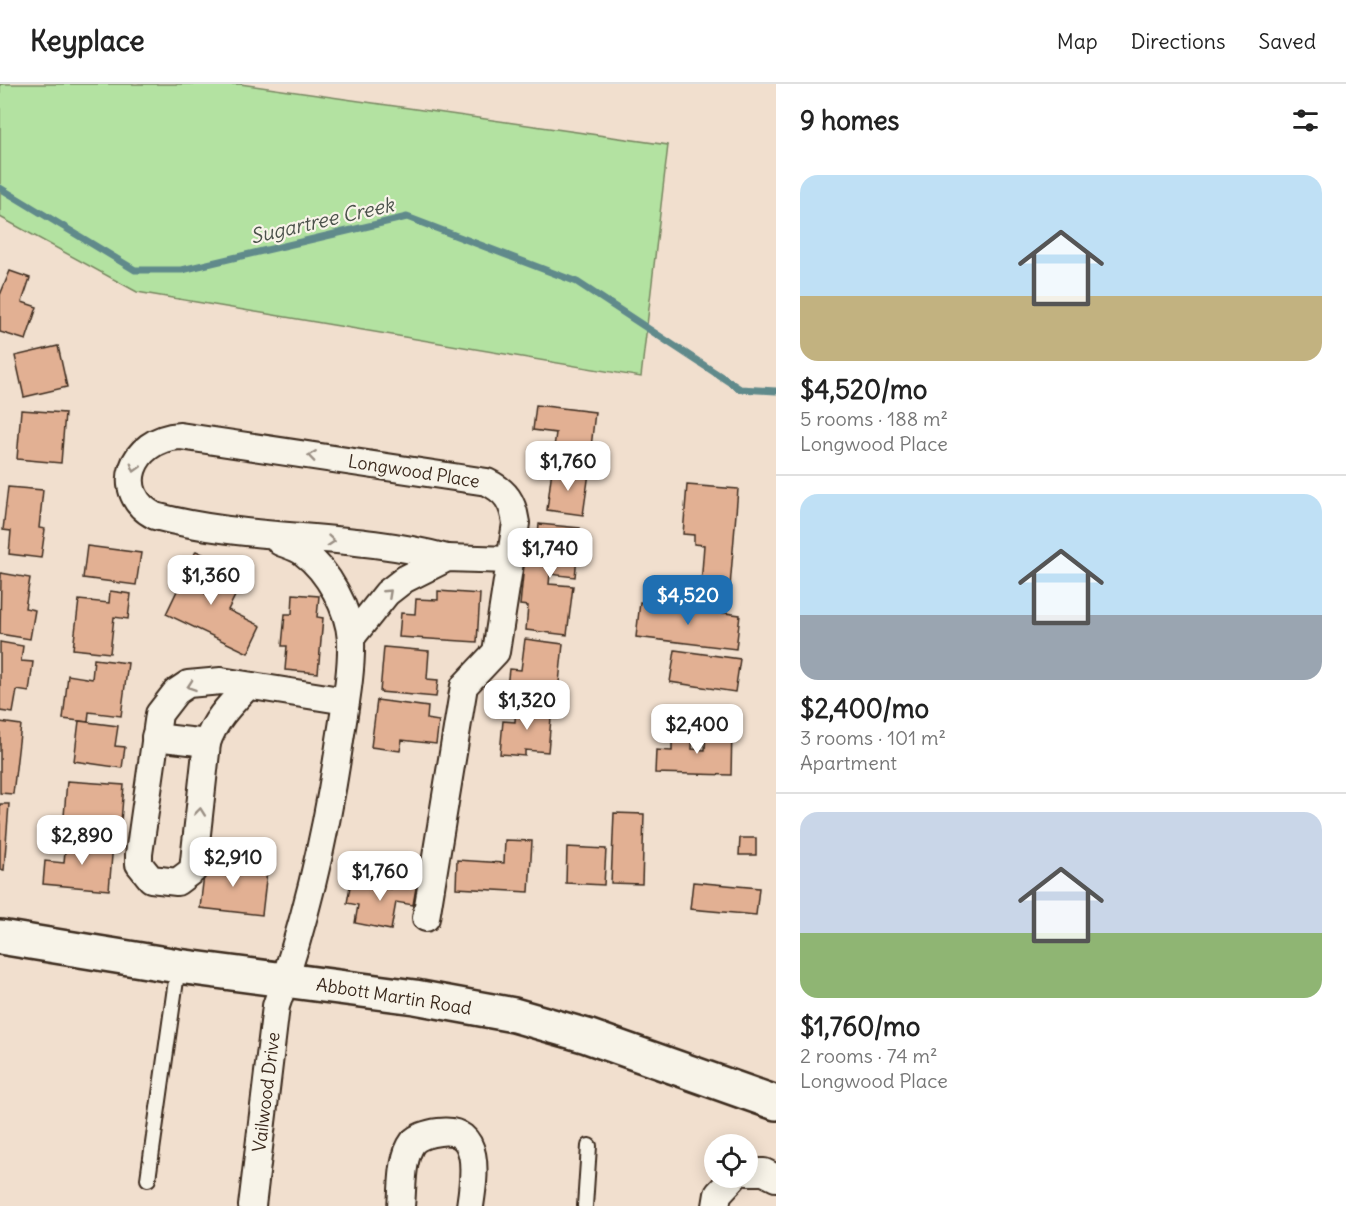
<!DOCTYPE html>
<meta charset="utf-8">
<style>
:root{--surface:#fff;--page:#f6f6f6;--text:#222;--muted:#767676;--line:#e0e0e0;--accent:#1f6fb2}
body{margin:0;font-family:Delius,sans-serif;background:var(--page);color:var(--text);height:100vh;display:flex;flex-direction:column;font-size:22px;white-space:nowrap}
*{box-sizing:border-box;margin:0}
p{font-size:20px;color:var(--muted)}
.icon{flex:none;width:33px;height:33px;fill:none;stroke:currentColor;stroke-width:2;stroke-linecap:round;stroke-linejoin:round}
.map{position:relative;flex:1;overflow:hidden}
.panel{display:flex;flex-direction:column;background:var(--surface);width:570px}
.panel>*{flex:none}
.controls{position:absolute;left:704px;top:1050px;display:grid;gap:12px}
.controls a{display:grid;place-items:center;width:54px;height:54px;border-radius:50%;background:var(--surface);box-shadow:0 3px 15px #0003;font-size:30px}
.price{position:absolute;translate:-50% -51px;padding:0 14px;border-radius:12px;background:#fff;color:#222;font-size:20px;line-height:39px;filter:drop-shadow(0 2px 3px #0008)}
.price::after{content:'';position:absolute;left:50%;top:36px;width:18px;height:14px;margin-left:-9px;background:inherit;clip-path:polygon(0 0,100% 0,50% 100%)}
.price.selected{background:var(--accent);color:#fff}
ul{padding:0;list-style:none}
li{display:grid;align-content:center;gap:12px;height:318px;padding:0 24px}
li+li{border-top:2px solid var(--line)}
li span{display:grid;place-items:center;height:186px;border-radius:18px;color:#555}
li>.icon{margin-inline-start:auto}
span .icon{width:108px;height:108px;fill:#fffc;stroke-width:1}
li b{font-size:26px}
h2{display:flex;justify-content:space-between;align-items:center;height:72px;padding:0 24px;font-size:26px}
header{display:flex;align-items:center;gap:36px;box-sizing:border-box;height:84px;padding:0 30px;background:var(--surface);border-bottom:2px solid var(--line)}
header strong{font-size:28px}
nav{display:flex;gap:33px;margin-inline-start:auto;font-size:21px}
main{display:flex;flex:1;min-height:0}
.map>svg:first-child{display:block}
.green{fill:#b3e2a1;stroke:#778660;stroke-width:1.5}
.lines{fill:none;stroke-linecap:round;stroke-linejoin:round}
.stream{stroke:#618a8b;stroke-width:7}
.building{fill:#e2b093;stroke:#3b2a1e;stroke-width:1.5}
.service-casing{stroke:#3b2a1e;stroke-width:18}
.minor-casing{stroke:#3b2a1e;stroke-width:30}
.secondary-casing{stroke:#3b2a1e;stroke-width:38}
.service{stroke:#f7f3e8;stroke-width:14}
.minor{stroke:#f7f3e8;stroke-width:26}
.secondary{stroke:#f7f3e8;stroke-width:33}
.oneway{stroke:#998e83}
.labels{text-anchor:middle;dominant-baseline:central;stroke-width:4.5;stroke-linejoin:round;paint-order:stroke}
.street-label{font-size:18px;fill:#3b2a1e;stroke:#f7f3e8}
.water-label{font-size:20px;font-style:italic;fill:#4b524b;stroke:#f7f3e8}
</style>
<header>
<strong>Keyplace</strong>
<nav><a>Map</a><a>Directions</a><a>Saved</a></nav>
</header>
<main>
<div class="map">
<svg width="776" height="1122" viewBox="0 0 776 1122">
<rect width="100%" height="100%" fill="#f1dfce"/>
<filter id="ink" filterUnits="userSpaceOnUse"><feTurbulence type="fractalNoise" baseFrequency=".0167" numOctaves="2"/><feDisplacementMap in="SourceGraphic" scale="12" xChannelSelector="R" yChannelSelector="G"/><feConvolveMatrix kernelMatrix="1 2 1 2 8 2 1 2 1" color-interpolation-filters="sRGB"/></filter>
<g filter="url(#ink)">
<path class="green" d="M0,0H240L668,61L641,293L137,208L0,133Z"/>
<g class="lines">
<path class="stream" d="M0,104L135,186H182L407,133L577,198L740,305L776,307"/>
</g>
<g class="building">
<path d="M10,187L30,194L22,218L37,223L26,256L0,248V211Z"/>
<path d="M58,262L67,303L24,313L15,272Z"/>
<path d="M536,321L595,328L589,381L552,377L556,349L533,346Z"/>
<path d="M21,326L65,329L61,379L17,375Z"/>
<path d="M552,385L589,389L583,431L547,426Z"/>
<path d="M687,401L738,405L730,503L701,501L704,461L694,460V451L683,450Z"/>
<path d="M8,403L43,406L39,444L45,445L41,474L9,470L11,447L3,446Z"/>
<path d="M539,440L580,444L575,493L550,490L549,500L573,502L567,551L526,546L528,522L520,521L525,471L536,472Z"/>
<path d="M87,462L141,469L136,501L83,494Z"/>
<path d="M196,467L220,478L204,509L214,514L224,494L240,502L228,526L261,542L248,569L166,530Z"/>
<path d="M1,489L30,494L25,524L35,526L30,555L0,550Z"/>
<path d="M110,507L131,510L128,535L114,533L110,569L73,565L79,516L109,519Z"/>
<path d="M438,507L480,510L477,558L399,553L401,529L415,530L416,515L438,516Z"/>
<path d="M293,510L319,512L317,533L323,534L318,589L285,586L287,562H282L285,530H292Z"/>
<path d="M640,518L740,531L736,565L636,553Z"/>
<path d="M525,555L563,560L557,618L506,612L509,585L521,586Z"/>
<path d="M0,558L23,562L21,577L33,578L29,608L17,606L13,629L0,627Z"/>
<path d="M384,563L429,567L427,595L438,596L436,613L380,608Z"/>
<path d="M675,566L740,575L735,608L670,598Z"/>
<path d="M94,575L128,579L121,632L89,628L88,638L63,635L68,591L92,595Z"/>
<path d="M377,616L428,623L427,635L439,637L436,660L402,656L400,667L371,663Z"/>
<path d="M516,620L552,623L548,668L525,666V672L500,670L503,637L515,638Z"/>
<path d="M79,637L118,642L115,662L125,663L122,684L74,677Z"/>
<path d="M0,638L21,641L13,710L0,709Z"/>
<path d="M706,645H732L731,691L655,689L656,666L672,667V648L693,649L692,665L705,666Z"/>
<path d="M67,697L124,701L120,750L87,748L88,734L64,732Z"/>
<path d="M0,720H9L4,786L0,785Z"/>
<path d="M614,729L644,730L642,800L611,799Z"/>
<path d="M740,754H756V771H739Z"/>
<path d="M66,756L113,760L109,806L43,800L45,777L64,779Z"/>
<path d="M505,756L532,757L529,808L456,804L457,776L504,779Z"/>
<path d="M567,763L606,765L604,801L566,799Z"/>
<path d="M206,774L228,776V782L267,787L262,831L200,824Z"/>
<path d="M393,794L417,798L413,821L396,818L391,846L355,839L358,821L347,819L351,797L391,805Z"/>
<path d="M693,798L759,804L756,831L690,825Z"/>
</g>
<g class="lines">
<defs>
<g id="service">
<path d="M148,1095L178,882"/>
<path d="M585,1122L589,1062"/>
</g>
<g id="minor">
<path d="M351,554L387,509L405,495L447,474L510,476"/>
<path d="M248,602C231,620 215,635 207,659L193,786L177,798L151,795L139,780V770L159,630L176,608L188,600L221,597L346,617"/>
<path d="M155,653L207,659"/>
<path d="M426,834L464,602L496,568L516,439C513,418 506,407 487,398L180,352C130,355 112,410 155,432C251,458 352,448 447,474"/>
<path d="M747,1088H764L776,1094"/>
<path d="M252,1122L276,922C306,836 327,746 340,656C345,623 352,588 351,556C349,525 328,487 304,469C298,464 287,461 280,458"/>
<path d="M401,1122C403,1103 401,1074 413,1058C419,1052 431,1049 439,1048C483,1042 474,1095 470,1122"/>
<path d="M716,1122L718,1110L733,1094"/>
</g>
<path id="secondary" d="M0,853L178,882L415,913L514,931L587,952L776,1019"/>
</defs>
<use href="#service" class="service-casing"/>
<use href="#minor" class="minor-casing"/>
<use href="#secondary" class="secondary-casing"/>
<use href="#service" class="service"/>
<use href="#minor" class="minor"/>
<use href="#secondary" class="secondary"/>
</g>
<defs><path id="oneway-chevron" d="M-2-3.5L2.5 0L-2 3.5" fill="none" stroke-width="1.6" stroke-linecap="round" stroke-linejoin="round" transform="scale(1.5)"/></defs>
<g class="oneway">
<use href="#oneway-chevron" transform="translate(312 372) rotate(-172)"/>
<use href="#oneway-chevron" transform="translate(135 384) rotate(106)"/>
<use href="#oneway-chevron" transform="translate(331 457) rotate(5)"/>
<use href="#oneway-chevron" transform="translate(388 509) rotate(-43)"/>
<use href="#oneway-chevron" transform="translate(191 602) rotate(161)"/>
<use href="#oneway-chevron" transform="translate(200 728) rotate(-84)"/>
</g>
</g>
<g class="labels">
<g class="street-label">
<text transform="translate(414 387) rotate(9)">Longwood Place</text>
<text transform="translate(394 912) rotate(9)">Abbott Martin Road</text>
<text transform="translate(266 1008) rotate(-83)">Vailwood Drive</text>
</g>
<g class="water-label">
<text transform="translate(322 136) rotate(-13)">Sugartree Creek</text>
</g>
</g>
</svg>
<div class="controls">
<a><svg class="icon" aria-label="locate" viewBox="0 0 24 24"><circle cx="12" cy="12" r="6"/><path d="M12 2v4M12 18v4M2 12h4M18 12h4"/></svg></a>
</div>
<b class="price" style="left:568px;top:408px">$1,760</b>
<b class="price" style="left:550px;top:495px">$1,740</b>
<b class="price" style="left:211px;top:522px">$1,360</b>
<b class="price selected" style="left:688px;top:542px">$4,520</b>
<b class="price" style="left:527px;top:647px">$1,320</b>
<b class="price" style="left:697px;top:671px">$2,400</b>
<b class="price" style="left:82px;top:782px">$2,890</b>
<b class="price" style="left:233px;top:804px">$2,910</b>
<b class="price" style="left:380px;top:818px">$1,760</b>
</div>
<section class="panel">
<h2>9 homes<svg class="icon" aria-label="filters" viewBox="0 0 24 24"><path d="M4 7h16M4 17h16"/><circle cx="9" cy="7" r="2"/><circle cx="15" cy="17" r="2"/></svg></h2>
<ul>
<li><span style="background:linear-gradient(#bfe0f5 65%,#c2b280 0)"><svg class="icon" aria-label="home" viewBox="0 0 24 24"><path d="M3 11l9-7 9 7M6 9v11h12V9"/></svg></span><div><b>$4,520/mo</b><p>5 rooms · 188 m²</p><p>Longwood Place</p></div></li>
<li><span style="background:linear-gradient(#bfe0f5 65%,#9aa5b1 0)"><svg class="icon" aria-label="home" viewBox="0 0 24 24"><path d="M3 11l9-7 9 7M6 9v11h12V9"/></svg></span><div><b>$2,400/mo</b><p>3 rooms · 101 m²</p><p>Apartment</p></div></li>
<li><span style="background:linear-gradient(#c9d6e8 65%,#8fb573 0)"><svg class="icon" aria-label="home" viewBox="0 0 24 24"><path d="M3 11l9-7 9 7M6 9v11h12V9"/></svg></span><div><b>$1,760/mo</b><p>2 rooms · 74 m²</p><p>Longwood Place</p></div></li>
</ul>
</section>
</main>
